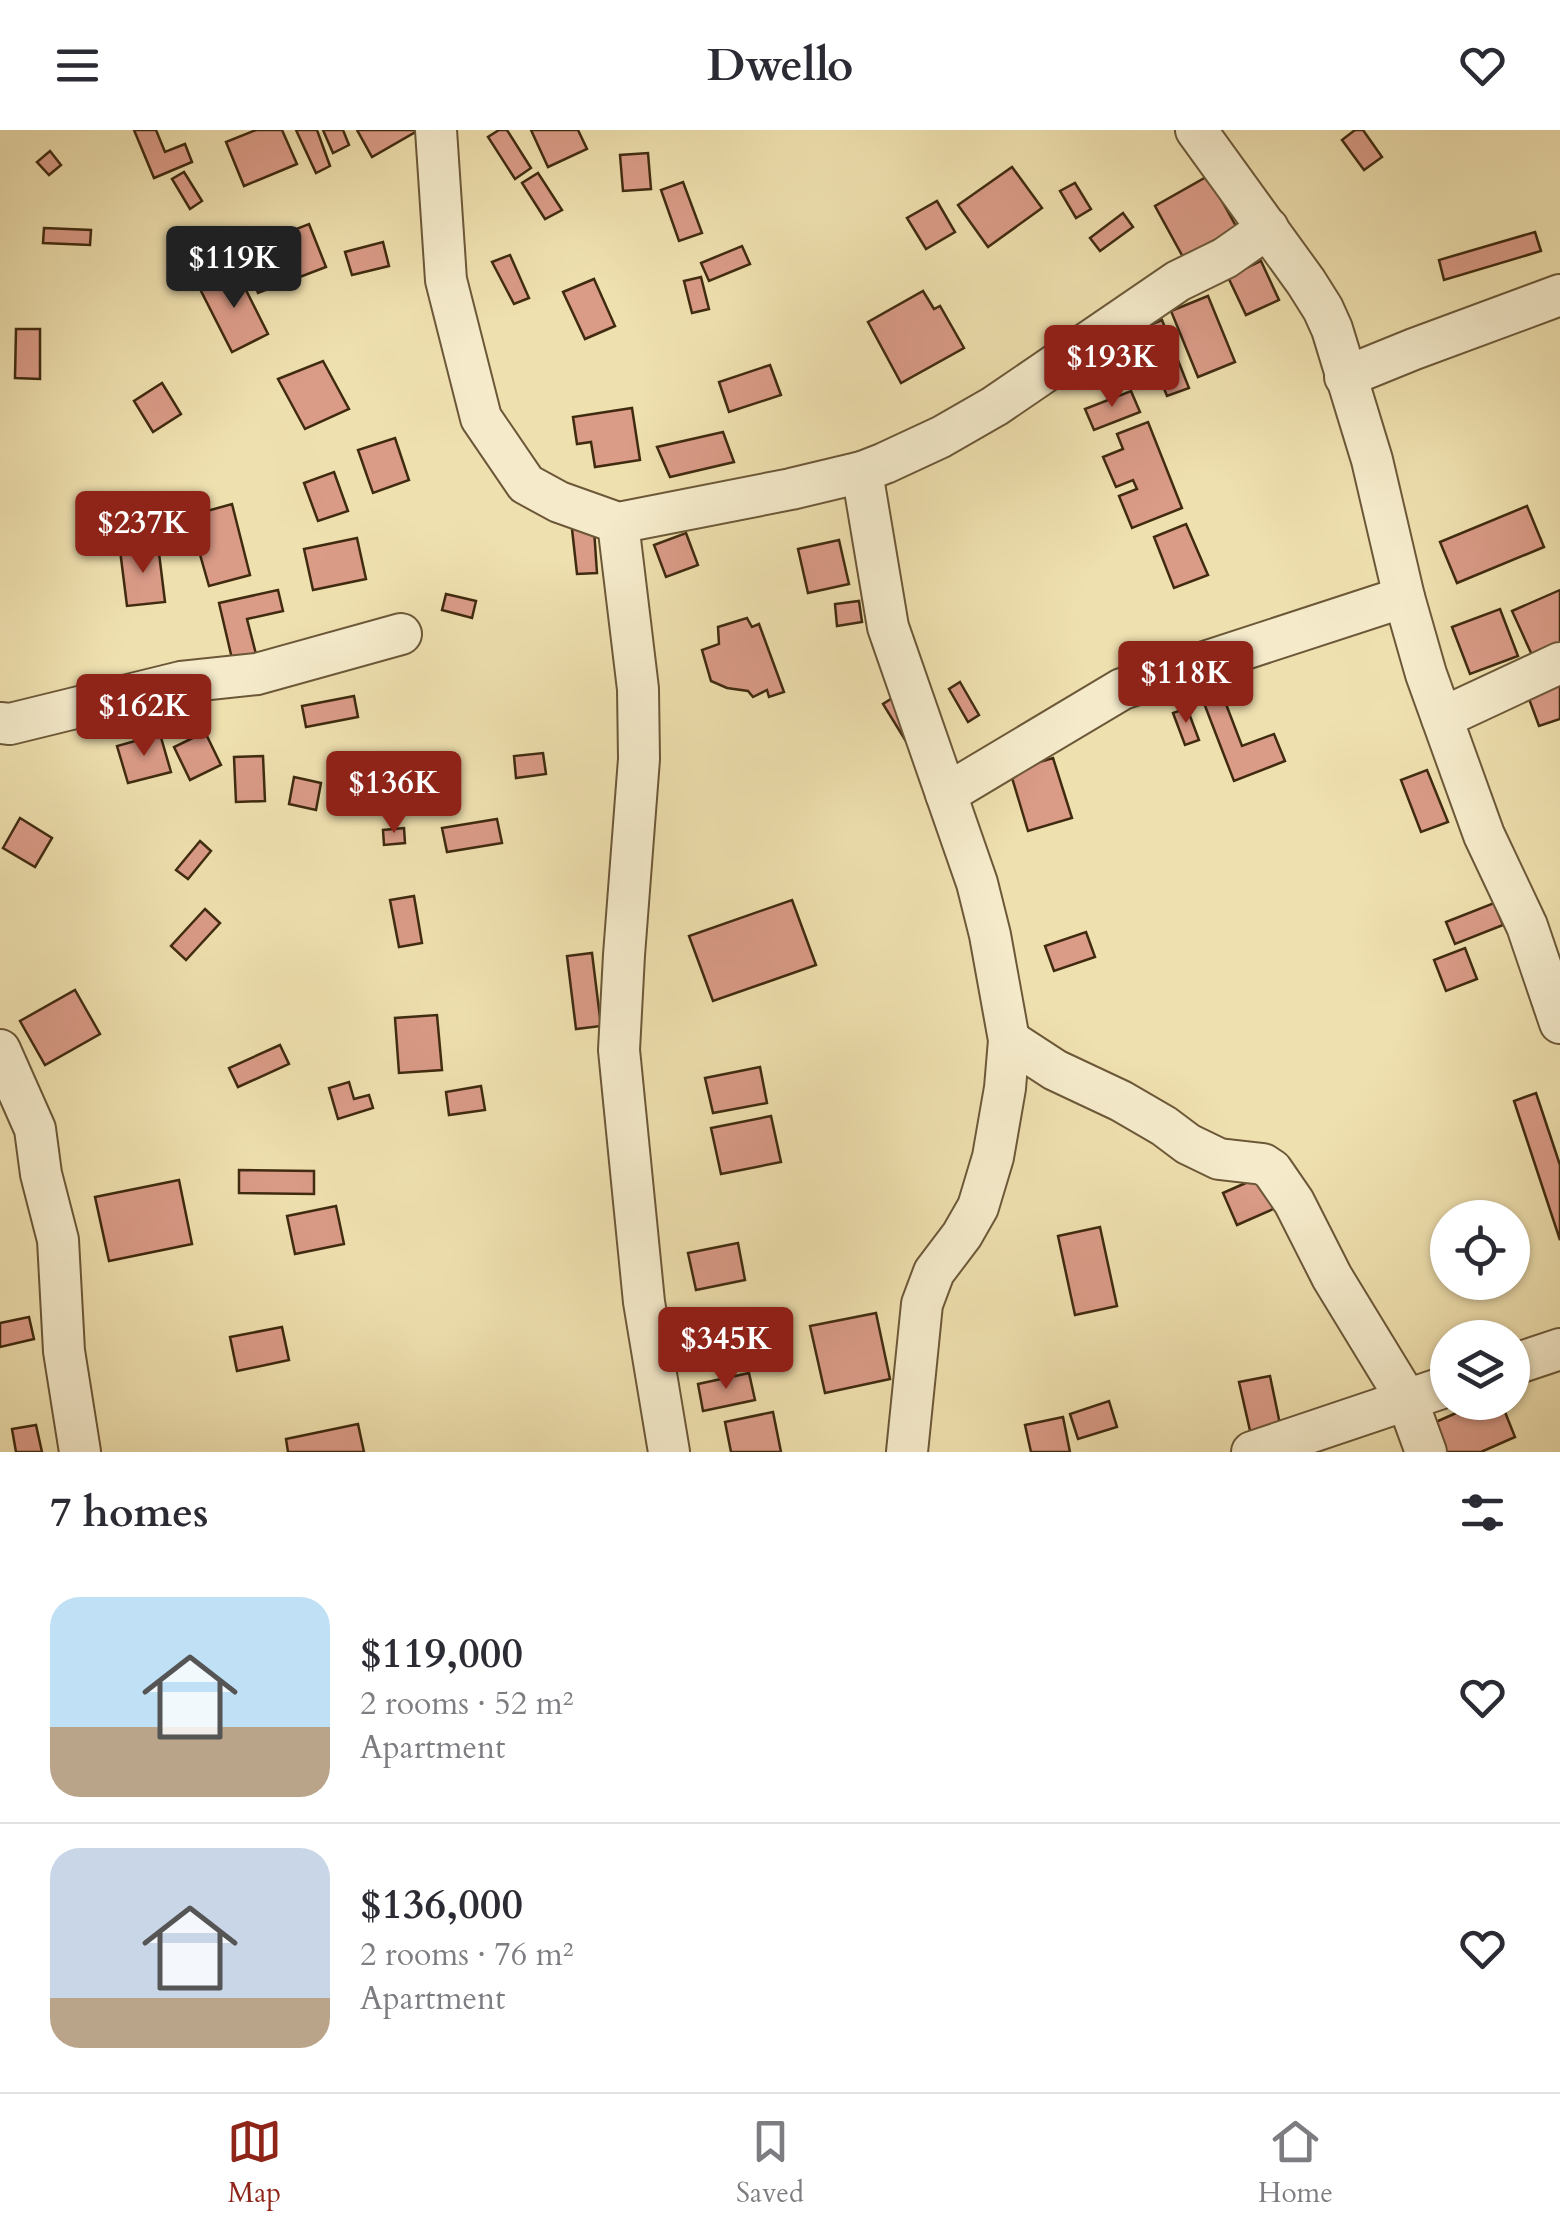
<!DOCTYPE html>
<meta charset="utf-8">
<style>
:root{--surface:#fff;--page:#f7f7f7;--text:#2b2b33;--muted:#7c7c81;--line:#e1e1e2;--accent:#8f2418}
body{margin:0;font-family:Cardo,serif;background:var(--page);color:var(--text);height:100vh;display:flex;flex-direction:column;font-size:38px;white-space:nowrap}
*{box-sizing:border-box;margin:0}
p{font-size:32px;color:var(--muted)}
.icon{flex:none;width:55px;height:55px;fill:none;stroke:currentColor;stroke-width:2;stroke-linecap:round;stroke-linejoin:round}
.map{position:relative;height:1322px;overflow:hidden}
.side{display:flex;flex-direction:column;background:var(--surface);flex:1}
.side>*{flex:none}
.controls{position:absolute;left:1430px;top:1070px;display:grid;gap:20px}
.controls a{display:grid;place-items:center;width:100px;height:100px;border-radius:50%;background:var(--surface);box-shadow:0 2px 8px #0004;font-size:50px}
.price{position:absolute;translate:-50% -85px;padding:0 22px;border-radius:10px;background:var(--accent);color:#fff;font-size:32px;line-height:65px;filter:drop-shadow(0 2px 5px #0008)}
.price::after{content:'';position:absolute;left:50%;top:60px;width:30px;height:22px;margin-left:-15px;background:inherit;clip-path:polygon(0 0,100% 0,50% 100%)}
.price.selected{background:#222;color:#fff}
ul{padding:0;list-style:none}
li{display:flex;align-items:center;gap:30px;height:250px;padding:0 50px}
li+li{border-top:2px solid var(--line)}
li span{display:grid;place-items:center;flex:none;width:280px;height:200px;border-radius:30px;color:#555}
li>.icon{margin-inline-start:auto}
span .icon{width:120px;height:120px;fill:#fffc;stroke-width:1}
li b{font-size:42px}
h2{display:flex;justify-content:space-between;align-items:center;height:120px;padding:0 50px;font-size:42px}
header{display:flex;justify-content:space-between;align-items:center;height:130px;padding:0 50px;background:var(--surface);font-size:45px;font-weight:700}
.tabs{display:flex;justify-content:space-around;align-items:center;height:140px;border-top:2px solid var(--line);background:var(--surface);font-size:28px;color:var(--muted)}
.tabs a{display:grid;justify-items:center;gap:5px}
.tabs .selected{color:var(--accent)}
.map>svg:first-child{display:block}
.building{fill:#da9b87;stroke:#402b10;stroke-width:2.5}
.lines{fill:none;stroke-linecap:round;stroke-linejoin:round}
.minor-casing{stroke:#6c5838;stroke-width:44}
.minor{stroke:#f5ebcb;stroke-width:40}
</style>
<header><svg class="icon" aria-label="menu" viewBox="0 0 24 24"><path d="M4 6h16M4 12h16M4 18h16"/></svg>Dwello<svg class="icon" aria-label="heart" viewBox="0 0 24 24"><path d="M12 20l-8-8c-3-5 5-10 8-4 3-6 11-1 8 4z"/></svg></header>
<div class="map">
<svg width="1560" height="1322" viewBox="0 0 1560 1322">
<rect width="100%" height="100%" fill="#efe0af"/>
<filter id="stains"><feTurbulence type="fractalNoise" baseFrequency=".002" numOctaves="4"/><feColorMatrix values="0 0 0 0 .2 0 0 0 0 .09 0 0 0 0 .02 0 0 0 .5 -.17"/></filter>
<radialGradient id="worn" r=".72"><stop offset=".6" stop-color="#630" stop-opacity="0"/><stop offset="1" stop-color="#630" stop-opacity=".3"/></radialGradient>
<g class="building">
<path d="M134,0H156L165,22L185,14L192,32L154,48Z"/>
<path d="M256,0H282L297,34L244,56L226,12Z"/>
<path d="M296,0H317L330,36L316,43Z"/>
<path d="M323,0H343L349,15L333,23Z"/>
<path d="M357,0H419L372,27Z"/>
<path d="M499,0H507L531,38L515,49L488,7Z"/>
<path d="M531,0H578L587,19L548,37Z"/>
<path d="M1355,0H1363L1382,27L1364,40L1342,10Z"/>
<path d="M50,21L61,35L49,45L37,32Z"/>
<path d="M648,23L651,59L623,61L620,25Z"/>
<path d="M1012,37L1042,78L988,117L958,75Z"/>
<path d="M184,42L202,71L190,79L172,49Z"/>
<path d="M538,43L562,80L545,89L522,53Z"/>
<path d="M1208,46L1237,98L1183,127L1155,76Z"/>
<path d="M683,52L702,103L679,111L661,60Z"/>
<path d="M1075,53L1091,79L1076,88L1060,61Z"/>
<path d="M937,71L955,102L926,119L907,88Z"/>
<path d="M1123,83L1133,97L1100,121L1090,108Z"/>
<path d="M309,94L326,137L258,163L242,120Z"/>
<path d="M44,98L91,100L90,115L43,113Z"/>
<path d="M1535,102L1541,121L1444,150L1439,130Z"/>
<path d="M383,112L389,136L352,145L345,122Z"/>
<path d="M742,116L750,134L709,151L701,133Z"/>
<path d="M510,125L529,168L514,174L492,132Z"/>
<path d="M1261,131L1279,170L1246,185L1228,147Z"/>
<path d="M236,140L268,204L232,222L200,159Z"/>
<path d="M701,147L709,179L692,183L684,151Z"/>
<path d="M594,149L615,196L585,209L563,162Z"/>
<path d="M923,161L934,179L940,176L964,218L901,253L868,192Z"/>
<path d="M1208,166L1235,232L1198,247L1171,181Z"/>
<path d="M1162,190L1189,258L1167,266L1140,199Z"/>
<path d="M16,199H40V249L15,248Z"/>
<path d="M323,231L349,279L305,299L278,249Z"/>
<path d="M770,235L781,265L729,282L719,252Z"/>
<path d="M162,253L181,284L153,302L134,271Z"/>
<path d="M1131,261L1140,282L1094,300L1085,279Z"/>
<path d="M632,278L640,330L595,337L591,312L577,314L573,287Z"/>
<path d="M1148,292L1182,378L1132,398L1119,366L1137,359L1133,350L1116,357L1103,327L1123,319L1117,304Z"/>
<path d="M723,302L734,332L670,347L657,317Z"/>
<path d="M395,308L409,350L373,363L358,320Z"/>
<path d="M334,342L348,381L318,391L304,353Z"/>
<path d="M232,374L250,445L209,456L189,386Z"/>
<path d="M1527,376L1544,417L1457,453L1440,412Z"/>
<path d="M1186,394L1208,445L1174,458L1154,407Z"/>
<path d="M572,399H594L597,443L577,444Z"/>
<path d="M686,403L698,435L666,447L654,415Z"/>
<path d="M357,408L366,449L313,460L304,419Z"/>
<path d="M839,410L849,454L808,463L798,419Z"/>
<path d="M158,415L165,472L127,476L120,420Z"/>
<path d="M278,460L283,481L247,489L257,528L233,533L219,473Z"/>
<path d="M1560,460V513L1532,525L1512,481Z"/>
<path d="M446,464L476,471L472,488L442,480Z"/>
<path d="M859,471L862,492L837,496L835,474Z"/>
<path d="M1500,479L1518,526L1470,544L1452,497Z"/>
<path d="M747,488L752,497L759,494L784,562L769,567L767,560L753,567L748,561L727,558L711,551L702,520L719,514L718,497Z"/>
<path d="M1560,546V589L1539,596L1525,558Z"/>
<path d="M960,552L979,585L968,592L949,559Z"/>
<path d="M1221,561L1242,616L1274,604L1285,631L1234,651L1202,568Z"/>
<path d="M354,566L358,587L306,597L302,576Z"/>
<path d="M894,567L917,606L907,613L883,574Z"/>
<path d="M1187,578L1199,610L1185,615L1173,583Z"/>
<path d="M205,602L221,635L190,650L174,617Z"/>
<path d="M160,604L171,642L128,653L117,616Z"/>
<path d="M543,623L546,644L516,648L514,626Z"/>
<path d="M263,626L265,671L236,672L234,627Z"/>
<path d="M1053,628L1072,688L1028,701L1010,641Z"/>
<path d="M1427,640L1448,692L1421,702L1401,650Z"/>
<path d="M404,641L424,674L409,683L389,650Z"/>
<path d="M294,647L321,653L316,680L289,674Z"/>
<path d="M20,688L52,708L35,737L3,718Z"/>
<path d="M497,689L502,713L447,722L442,698Z"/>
<path d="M404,698L405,713L384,715L383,700Z"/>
<path d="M200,711L211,721L188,749L176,740Z"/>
<path d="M414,766L422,813L399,817L390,770Z"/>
<path d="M792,770L816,835L713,871L689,806Z"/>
<path d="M1494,773L1503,795L1455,814L1446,792Z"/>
<path d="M205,779L220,793L186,830L171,816Z"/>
<path d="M1086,802L1095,827L1054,841L1045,816Z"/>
<path d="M1465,818L1477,849L1446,861L1434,830Z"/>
<path d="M592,823L601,896L576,899L567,826Z"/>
<path d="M75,860L100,904L45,935L20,891Z"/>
<path d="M437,885L442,940L399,943L395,888Z"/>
<path d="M280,915L289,934L238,957L229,938Z"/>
<path d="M760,937L767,973L713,983L705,948Z"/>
<path d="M349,952L354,969L369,965L373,978L338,989L329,958Z"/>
<path d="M481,956L485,980L449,985L446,962Z"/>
<path d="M1536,963L1560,1035V1110L1514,971Z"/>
<path d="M771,986L781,1032L721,1044L711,998Z"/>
<path d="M239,1040L314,1041V1064L239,1063Z"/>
<path d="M1266,1044L1280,1076L1237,1095L1223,1063Z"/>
<path d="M179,1050L192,1114L109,1131L95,1067Z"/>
<path d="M336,1076L344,1114L295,1124L287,1086Z"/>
<path d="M1100,1097L1117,1176L1075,1185L1058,1106Z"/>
<path d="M738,1113L745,1150L696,1160L688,1123Z"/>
<path d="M876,1183L890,1249L825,1263L810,1196Z"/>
<path d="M29,1187L34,1209L0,1217V1193Z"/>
<path d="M282,1197L289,1230L237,1241L230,1207Z"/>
<path d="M749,1243L755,1270L703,1281L698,1254Z"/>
<path d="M1270,1246L1281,1299L1251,1305L1239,1252Z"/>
<path d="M1109,1271L1117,1297L1078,1309L1070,1284Z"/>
<path d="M1481,1272H1501L1515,1307L1481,1322H1441L1429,1295Z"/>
<path d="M773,1282L781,1322H731L725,1292Z"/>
<path d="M1063,1287L1070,1322H1031L1025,1295Z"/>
<path d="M358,1294L364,1322H288L286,1309Z"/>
<path d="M36,1295L42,1322H16L12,1299Z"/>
</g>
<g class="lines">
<defs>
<g id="minor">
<path d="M436,0L446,150L481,288L526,354L559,372L618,393L791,359L862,342L885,333L941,307L995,276L1178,151L1225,128L1268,98"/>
<path d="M1196,0L1306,152L1323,179L1332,199L1372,330L1404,467L1426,544L1484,705L1527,796L1560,893"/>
<path d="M1345,247L1414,219L1560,165"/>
<path d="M862,342L888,497L977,753L990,805L1009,910L1005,958L993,1027L978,1077L962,1105L934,1142L922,1174L907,1322"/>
<path d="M618,393L638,559L639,629L624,825L619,920L644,1172L669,1322"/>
<path d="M1442,588L1560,533"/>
<path d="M0,593L10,594L181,552L257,544L401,504"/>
<path d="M946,664L1122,559L1404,467"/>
<path d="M1009,910L1055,940L1121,971L1164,996L1188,1014L1219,1029L1263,1034L1272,1040L1294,1072L1332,1147L1407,1270L1426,1322"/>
<path d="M0,920L35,999L41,1044L58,1110L64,1221L80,1322"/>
<path d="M1512,1235L1560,1219"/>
<path d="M1252,1322L1448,1256"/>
</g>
</defs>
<use href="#minor" class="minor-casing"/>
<use href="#minor" class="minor"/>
</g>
<rect width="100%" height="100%" filter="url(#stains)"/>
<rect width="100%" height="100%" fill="url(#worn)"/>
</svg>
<div class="controls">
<a><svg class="icon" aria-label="locate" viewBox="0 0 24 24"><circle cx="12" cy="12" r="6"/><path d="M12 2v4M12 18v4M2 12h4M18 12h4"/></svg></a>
<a><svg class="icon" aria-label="layers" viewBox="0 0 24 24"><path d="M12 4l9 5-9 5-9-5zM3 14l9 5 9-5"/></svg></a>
</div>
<b class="price selected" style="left:234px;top:181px">$119K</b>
<b class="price" style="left:1112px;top:280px">$193K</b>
<b class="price" style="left:143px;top:446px">$237K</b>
<b class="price" style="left:1186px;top:596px">$118K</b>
<b class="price" style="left:144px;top:629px">$162K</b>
<b class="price" style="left:394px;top:706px">$136K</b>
<b class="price" style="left:726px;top:1262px">$345K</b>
</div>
<section class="side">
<h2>7 homes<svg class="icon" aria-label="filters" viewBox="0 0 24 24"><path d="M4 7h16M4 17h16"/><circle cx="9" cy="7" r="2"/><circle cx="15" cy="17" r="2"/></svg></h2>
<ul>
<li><span style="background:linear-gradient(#bfe0f5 65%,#b9a48a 0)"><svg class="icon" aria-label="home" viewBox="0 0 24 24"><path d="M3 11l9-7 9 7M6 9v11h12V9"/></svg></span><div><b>$119,000</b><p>2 rooms · 52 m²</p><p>Apartment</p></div><svg class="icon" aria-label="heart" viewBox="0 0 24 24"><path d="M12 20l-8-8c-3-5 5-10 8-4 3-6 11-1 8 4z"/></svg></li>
<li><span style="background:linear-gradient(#c9d6e8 75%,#b9a48a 0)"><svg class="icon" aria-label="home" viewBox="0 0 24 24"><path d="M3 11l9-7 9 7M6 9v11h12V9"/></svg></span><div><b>$136,000</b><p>2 rooms · 76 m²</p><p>Apartment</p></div><svg class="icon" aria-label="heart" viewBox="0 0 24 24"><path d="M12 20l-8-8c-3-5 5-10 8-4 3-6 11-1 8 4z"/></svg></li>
</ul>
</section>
<nav class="tabs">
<a class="selected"><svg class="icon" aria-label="map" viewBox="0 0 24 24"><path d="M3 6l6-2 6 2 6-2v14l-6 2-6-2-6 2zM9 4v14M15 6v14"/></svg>Map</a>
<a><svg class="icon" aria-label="saved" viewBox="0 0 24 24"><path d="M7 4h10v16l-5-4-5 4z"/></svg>Saved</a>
<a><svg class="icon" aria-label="home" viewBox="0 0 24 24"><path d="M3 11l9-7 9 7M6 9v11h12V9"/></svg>Home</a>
</nav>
